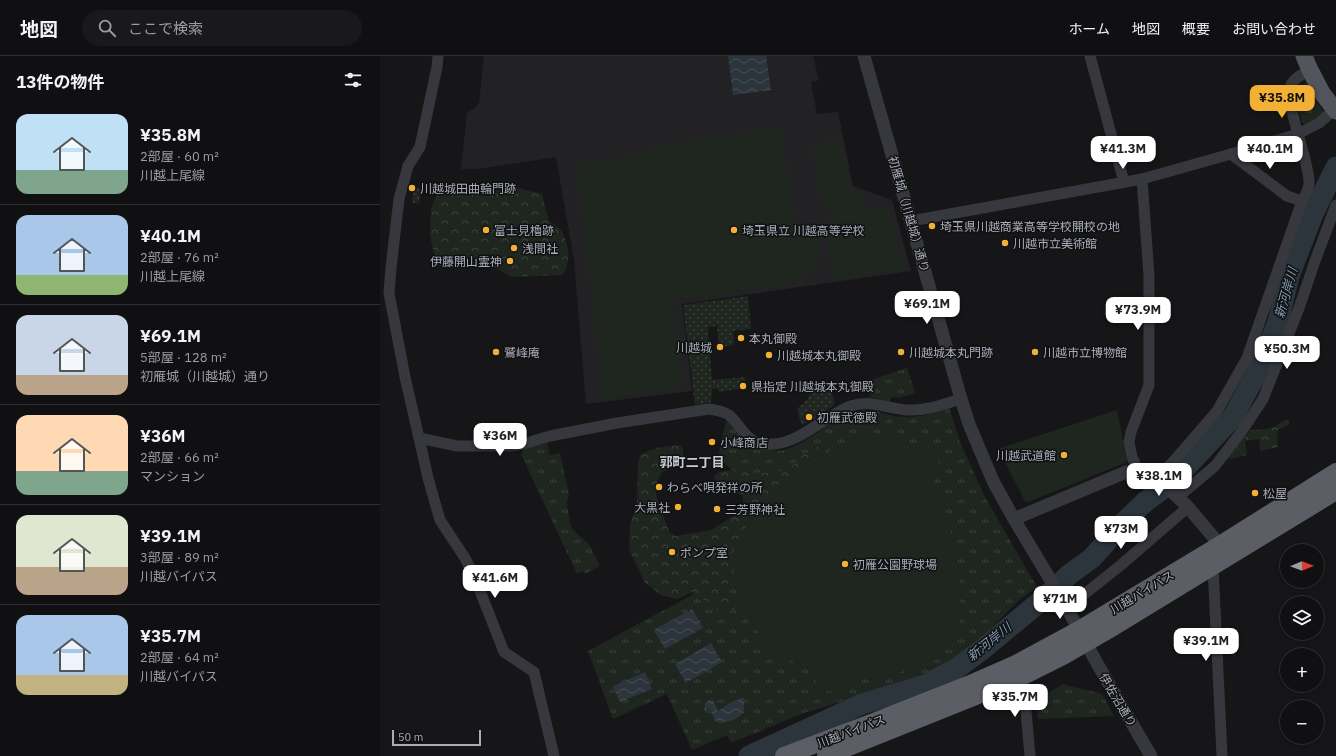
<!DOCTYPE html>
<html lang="ja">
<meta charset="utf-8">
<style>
:root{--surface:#101012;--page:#19191b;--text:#f1f3f6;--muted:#9c9d9f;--line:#303032;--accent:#f2b134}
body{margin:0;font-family:"IBM Plex Sans","Noto Sans JP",sans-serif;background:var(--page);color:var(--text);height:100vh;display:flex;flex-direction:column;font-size:15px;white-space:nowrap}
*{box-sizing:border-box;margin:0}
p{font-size:13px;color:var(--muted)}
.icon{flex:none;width:22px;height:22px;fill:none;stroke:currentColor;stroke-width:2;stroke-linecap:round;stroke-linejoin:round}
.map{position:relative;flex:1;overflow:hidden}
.drawer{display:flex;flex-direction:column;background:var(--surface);width:380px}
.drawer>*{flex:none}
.needle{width:26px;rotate:89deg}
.controls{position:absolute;left:900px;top:488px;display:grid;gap:8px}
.controls a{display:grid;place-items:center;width:44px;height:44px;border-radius:50%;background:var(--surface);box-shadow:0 2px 6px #0003,0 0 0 1px var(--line);font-size:20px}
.scale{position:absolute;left:12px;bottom:10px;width:89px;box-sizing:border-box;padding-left:4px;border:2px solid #a8adb8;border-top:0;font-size:11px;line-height:14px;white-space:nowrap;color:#a8adb8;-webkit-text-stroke:3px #111113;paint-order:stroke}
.price{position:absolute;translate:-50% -34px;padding:0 9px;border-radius:8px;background:#fff;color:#222;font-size:13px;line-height:26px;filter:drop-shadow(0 1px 2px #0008)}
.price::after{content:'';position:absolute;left:50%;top:24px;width:12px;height:9px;margin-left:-6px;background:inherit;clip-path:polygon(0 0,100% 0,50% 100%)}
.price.on{background:var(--accent);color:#111}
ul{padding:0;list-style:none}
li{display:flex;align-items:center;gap:12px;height:100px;padding:0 16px}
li+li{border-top:1px solid var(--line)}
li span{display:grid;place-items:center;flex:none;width:112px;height:80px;border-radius:12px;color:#555}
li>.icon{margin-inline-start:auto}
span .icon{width:48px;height:48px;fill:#fffc;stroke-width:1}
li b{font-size:17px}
h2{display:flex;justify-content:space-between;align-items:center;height:48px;padding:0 16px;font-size:17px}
header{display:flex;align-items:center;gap:24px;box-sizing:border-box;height:56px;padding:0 20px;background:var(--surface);border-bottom:1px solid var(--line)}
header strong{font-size:19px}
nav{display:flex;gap:22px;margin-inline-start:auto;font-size:14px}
.search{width:280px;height:36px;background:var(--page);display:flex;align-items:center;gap:10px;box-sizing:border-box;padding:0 14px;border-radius:22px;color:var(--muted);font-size:15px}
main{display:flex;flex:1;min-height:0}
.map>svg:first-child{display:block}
.built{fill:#222225}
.grass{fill:url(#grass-tufts)}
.forest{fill:url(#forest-crowns)}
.garden{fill:url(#garden-dots)}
.pitch{fill:#1e261f}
.water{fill:url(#water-waves)}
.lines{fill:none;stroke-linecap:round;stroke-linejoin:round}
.river{stroke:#2c353c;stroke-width:21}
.minor{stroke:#37383d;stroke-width:11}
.tertiary{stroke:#37383d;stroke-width:13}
.primary{stroke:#53555c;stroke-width:17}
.trunk{stroke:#5b5e65;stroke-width:18}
.poi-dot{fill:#f2b134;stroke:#111113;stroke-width:1.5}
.labels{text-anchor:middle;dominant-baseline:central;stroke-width:3;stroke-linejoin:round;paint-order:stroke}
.poi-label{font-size:12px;fill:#a8adb8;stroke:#111113;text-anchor:start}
.street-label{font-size:12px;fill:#a8adb8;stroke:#111113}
.water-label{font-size:13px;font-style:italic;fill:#7f9bb3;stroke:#111113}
.neighbourhood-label{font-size:13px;font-weight:bold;fill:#c9ccd4;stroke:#111113}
</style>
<header>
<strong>地図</strong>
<div class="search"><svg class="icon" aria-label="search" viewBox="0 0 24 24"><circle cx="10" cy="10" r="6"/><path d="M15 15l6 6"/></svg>ここで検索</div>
<nav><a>ホーム</a><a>地図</a><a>概要</a><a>お問い合わせ</a></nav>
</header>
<main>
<section class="drawer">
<h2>13件の物件<svg class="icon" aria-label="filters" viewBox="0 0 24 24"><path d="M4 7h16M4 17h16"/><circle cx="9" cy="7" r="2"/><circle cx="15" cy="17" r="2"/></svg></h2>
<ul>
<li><span style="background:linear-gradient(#bfe0f5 70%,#7fa58c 0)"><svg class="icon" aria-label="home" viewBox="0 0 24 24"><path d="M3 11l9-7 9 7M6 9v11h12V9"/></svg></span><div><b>¥35.8M</b><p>2部屋 · 60 m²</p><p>川越上尾線</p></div></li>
<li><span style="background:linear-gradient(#a9c7e8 75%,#8fb573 0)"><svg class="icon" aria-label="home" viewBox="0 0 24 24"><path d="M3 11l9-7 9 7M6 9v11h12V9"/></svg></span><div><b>¥40.1M</b><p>2部屋 · 76 m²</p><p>川越上尾線</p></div></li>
<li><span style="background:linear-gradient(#c9d6e8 75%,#b9a48a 0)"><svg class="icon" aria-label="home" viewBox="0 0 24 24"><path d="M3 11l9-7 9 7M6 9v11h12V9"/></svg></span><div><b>¥69.1M</b><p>5部屋 · 128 m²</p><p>初雁城（川越城）通り</p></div></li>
<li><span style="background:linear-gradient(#ffd9b3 70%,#7fa58c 0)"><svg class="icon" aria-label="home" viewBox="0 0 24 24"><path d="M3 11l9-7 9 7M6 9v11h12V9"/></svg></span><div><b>¥36M</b><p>2部屋 · 66 m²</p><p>マンション</p></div></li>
<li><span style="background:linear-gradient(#dfe7d0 65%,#b9a48a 0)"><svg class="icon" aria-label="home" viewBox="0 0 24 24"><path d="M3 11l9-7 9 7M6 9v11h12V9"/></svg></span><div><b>¥39.1M</b><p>3部屋 · 89 m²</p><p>川越バイパス</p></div></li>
<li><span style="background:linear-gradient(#a9c7e8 75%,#c2b280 0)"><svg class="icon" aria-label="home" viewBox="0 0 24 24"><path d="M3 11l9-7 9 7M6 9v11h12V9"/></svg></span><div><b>¥35.7M</b><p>2部屋 · 64 m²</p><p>川越バイパス</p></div></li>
</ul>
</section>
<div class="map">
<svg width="956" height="700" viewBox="0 0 956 700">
<defs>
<pattern id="grass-tufts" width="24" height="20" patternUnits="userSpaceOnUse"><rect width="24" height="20" fill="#1e261f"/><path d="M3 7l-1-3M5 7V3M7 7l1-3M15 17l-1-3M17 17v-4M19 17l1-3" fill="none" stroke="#3c433d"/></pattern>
<pattern id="forest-crowns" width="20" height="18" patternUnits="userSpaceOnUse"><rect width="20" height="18" fill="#1e261f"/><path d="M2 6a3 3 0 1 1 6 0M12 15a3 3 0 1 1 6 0" fill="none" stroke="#3c433d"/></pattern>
<pattern id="garden-dots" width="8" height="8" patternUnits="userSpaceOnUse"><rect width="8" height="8" fill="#1e261f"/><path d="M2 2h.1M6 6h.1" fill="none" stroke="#3c433d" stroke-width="1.8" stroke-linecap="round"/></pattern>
<pattern id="water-waves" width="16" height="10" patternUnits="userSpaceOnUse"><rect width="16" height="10" fill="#2c353c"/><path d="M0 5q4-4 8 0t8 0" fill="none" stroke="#485056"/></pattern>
</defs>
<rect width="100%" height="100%" fill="#161618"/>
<path class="built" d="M104,0H433L439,24L431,26L437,58L458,56L473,130L512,144L531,215L302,248L312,335L206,348L194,204L176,101L98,113H81L87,57L96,51L99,47Z"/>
<g class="grass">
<path d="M926,27L934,42L945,58L931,69L924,68L922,66L915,40L920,30Z"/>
<path d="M527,312L535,337L519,342L513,341L510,343L509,345L488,341L491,339V324Z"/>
<path d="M569,351L580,386L605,441L657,531L639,544L601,583L562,615L531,628L513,630L424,657L351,687L347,679L312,694L287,638L233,663L208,595L312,539L369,453L357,419L338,401L346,364H348C357,378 363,386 380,391C387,393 396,396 404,394C432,387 455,355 486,354C496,353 505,359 515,360C535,363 551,358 569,351Z"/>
<path d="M167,387L170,399L180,397L189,438L187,447L189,462L192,473L209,488L220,510L205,518L203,515L197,518L141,398L143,393Z"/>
<path d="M683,628L722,638L734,660L658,663L656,644Z"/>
</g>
<g class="forest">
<path d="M108,129H128L162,138L169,165C172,167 176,169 179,172C189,183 192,209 182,219L132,221L108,208H102L89,212H68L62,208L57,204L53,193L50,180L51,152L56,140L66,136Z"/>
<path d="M905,364L909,365V369L898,374L897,382L898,391L880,395L879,383L865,385L867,399L849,403L847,402L871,374L885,373L894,371Z"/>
<path d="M444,387L445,397L422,412L404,427L371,462L350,498L352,513L347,530L358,551L342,558L334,550L312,536L298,543L281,539L265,527L249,493L250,468L257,448L258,406L261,398L276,392L300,389L303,393V401L298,407L282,416L278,424L276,436L278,447L290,477L296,480L331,474L360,456L363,449V440L337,428L334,421L337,417L348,414L358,416L395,417L417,407L423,399Z"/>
</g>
<g class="garden">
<path d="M35,131L40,132V146L38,148L33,147L32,145L34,132Z"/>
<path d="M368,240L371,273L353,275L354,289L339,291L337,270L328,271L332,324L365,321V332L339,336L337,333H332L331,346L315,349L303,249Z"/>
<path d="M443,329L451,334L455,348L441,359L422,369L418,358V352L428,343C429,334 435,331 443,329Z"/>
</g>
<g class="pitch">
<path d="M400,71L418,172L439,170L442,196L421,227L292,244L305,330L224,344L196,109L265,98L266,92Z"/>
<path d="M461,82L470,131L482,136L481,152L450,156L442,147L431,87Z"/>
<path d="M502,150L510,153L523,214L454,223L444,167L453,158Z"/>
<path d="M737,354L747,406L646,447L618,393Z"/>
<path d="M481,378H501L525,389L527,387L535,392L542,382C552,388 557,395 562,404L553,409L555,411L550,414C555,430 561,445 566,461C579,499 583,541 579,581C565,588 556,599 543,606C520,620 494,623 468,624L465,637L435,634L438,617C405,603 394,599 373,569C370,564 365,559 363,553C355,536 355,517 351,500C358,488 364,476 371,465C396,427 442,398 481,378Z"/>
</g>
<g class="water">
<path d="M348,0H386L391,34L353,39Z"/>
<path d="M312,553L323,572L285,593L274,574Z"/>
<path d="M331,587L342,606L306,627L295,608Z"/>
<path d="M265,616L272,633L240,646L233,630Z"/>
<path d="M361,642H364V656C357,664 346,668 335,665L330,652L327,653L326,655L324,654L325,647L329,644H333L338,655L350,647Z"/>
</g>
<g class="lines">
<path class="river" d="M369,700L482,648L545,629L576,613L603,593L662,544L690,518L712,502L745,465L765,446L792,426L853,361L880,311L898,266L909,220L933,158L956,111"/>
<g class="minor">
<path d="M58,0L57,11L40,91L28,110L19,143L11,212L9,237L25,321L39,382L77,390H131L143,388L170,380L237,367L329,353C336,354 343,355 349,359C360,368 366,386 383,388C417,392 441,361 471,350C490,343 509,353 528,354C546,355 564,348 581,343"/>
<path d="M710,0L744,126"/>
<path d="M851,98L907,140L922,145"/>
<path d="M531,165L762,123L851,98L918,78L939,67L955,53"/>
<path d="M39,382L48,422L60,464L85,502L95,522L124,596L154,616L174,700"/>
<path d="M759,417L752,401L749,386L751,376L769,329V220L762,123"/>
<path d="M777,422L791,408L837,355L867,302L922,145C925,140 929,133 929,127C930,104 902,45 912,27C916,21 924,17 930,14"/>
<path d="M798,441L835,410L862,375L883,343L919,252L935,205L956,149"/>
<path d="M833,510L842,700"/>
<path d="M687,552L741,509L808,451"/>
<path d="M641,621L645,644L650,700"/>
</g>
<g class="tertiary">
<path d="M484,0L581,343L589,368L613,425L634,463L682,543L718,609L771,700"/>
<path d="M634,463L746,416L759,417L777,422L808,451L840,489"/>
</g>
<path class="primary" d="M924,0L930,14L942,37L956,55"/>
<g class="trunk">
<path d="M404,700L494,666L595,626L636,608L699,574L840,489L956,416"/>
<path d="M446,700L601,638L641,621L683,600L728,574L956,435"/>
</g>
</g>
<g class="poi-dot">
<circle cx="32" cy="132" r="4"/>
<circle cx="552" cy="170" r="4"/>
<circle cx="106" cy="174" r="4"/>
<circle cx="354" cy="174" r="4"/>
<circle cx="625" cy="187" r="4"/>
<circle cx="134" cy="192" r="4"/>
<circle cx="130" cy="205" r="4"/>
<circle cx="361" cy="282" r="4"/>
<circle cx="340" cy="291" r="4"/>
<circle cx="116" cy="296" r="4"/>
<circle cx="521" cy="296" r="4"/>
<circle cx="655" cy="296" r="4"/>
<circle cx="389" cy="299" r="4"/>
<circle cx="363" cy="330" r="4"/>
<circle cx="429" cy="361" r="4"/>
<circle cx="332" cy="386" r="4"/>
<circle cx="684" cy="399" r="4"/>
<circle cx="279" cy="431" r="4"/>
<circle cx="875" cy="437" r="4"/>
<circle cx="298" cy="451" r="4"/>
<circle cx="337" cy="453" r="4"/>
<circle cx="292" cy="496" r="4"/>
<circle cx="465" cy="508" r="4"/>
</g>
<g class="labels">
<g class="poi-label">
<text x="40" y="132">川越城田曲輪門跡</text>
<text x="560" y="170">埼玉県川越商業高等学校開校の地</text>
<text x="114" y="174">富士見櫓跡</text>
<text x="362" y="174">埼玉県立 川越高等学校</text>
<text x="633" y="187">川越市立美術館</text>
<text x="142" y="192">浅間社</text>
<text x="122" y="205" text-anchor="end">伊藤開山霊神</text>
<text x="369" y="282">本丸御殿</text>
<text x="332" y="291" text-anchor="end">川越城</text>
<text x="124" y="296">鷲峰庵</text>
<text x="529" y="296">川越城本丸門跡</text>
<text x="663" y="296">川越市立博物館</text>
<text x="397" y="299">川越城本丸御殿</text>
<text x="371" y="330">県指定 川越城本丸御殿</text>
<text x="437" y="361">初雁武徳殿</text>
<text x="340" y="386">小峰商店</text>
<text x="676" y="399" text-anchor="end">川越武道館</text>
<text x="287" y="431">わらべ唄発祥の所</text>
<text x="883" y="437">松屋</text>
<text x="290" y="451" text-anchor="end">大黒社</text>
<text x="345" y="453">三芳野神社</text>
<text x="300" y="496">ポンプ室</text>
<text x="473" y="508">初雁公園野球場</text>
</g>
<g class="street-label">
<text transform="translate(529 158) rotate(74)">初雁城（川越城）通り</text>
<text transform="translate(762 536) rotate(-31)">川越バイパス</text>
<text transform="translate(738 644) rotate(59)">伊佐沼通り</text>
<text transform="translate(471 675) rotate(-21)">川越バイパス</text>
</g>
<g class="water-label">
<text transform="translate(906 237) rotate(-74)">新河岸川</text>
<text transform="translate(609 586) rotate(-39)">新河岸川</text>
</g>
<g class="neighbourhood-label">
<text x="312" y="406">郭町二丁目</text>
</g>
</g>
</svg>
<div class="controls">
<a><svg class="needle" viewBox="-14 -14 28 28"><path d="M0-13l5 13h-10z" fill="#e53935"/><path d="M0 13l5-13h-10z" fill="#9c9d9f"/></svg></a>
<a><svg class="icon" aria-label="layers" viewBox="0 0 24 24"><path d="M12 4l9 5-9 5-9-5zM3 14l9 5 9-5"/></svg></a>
<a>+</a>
<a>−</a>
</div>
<div class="scale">50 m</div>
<b class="price on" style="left:902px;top:63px">¥35.8M</b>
<b class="price" style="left:743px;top:114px">¥41.3M</b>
<b class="price" style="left:890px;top:114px">¥40.1M</b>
<b class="price" style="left:547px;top:269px">¥69.1M</b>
<b class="price" style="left:758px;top:275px">¥73.9M</b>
<b class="price" style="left:907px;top:314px">¥50.3M</b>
<b class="price" style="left:120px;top:401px">¥36M</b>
<b class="price" style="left:779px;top:441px">¥38.1M</b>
<b class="price" style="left:741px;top:494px">¥73M</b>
<b class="price" style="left:115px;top:543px">¥41.6M</b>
<b class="price" style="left:680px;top:564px">¥71M</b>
<b class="price" style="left:826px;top:606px">¥39.1M</b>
<b class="price" style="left:635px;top:662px">¥35.7M</b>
</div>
</main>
